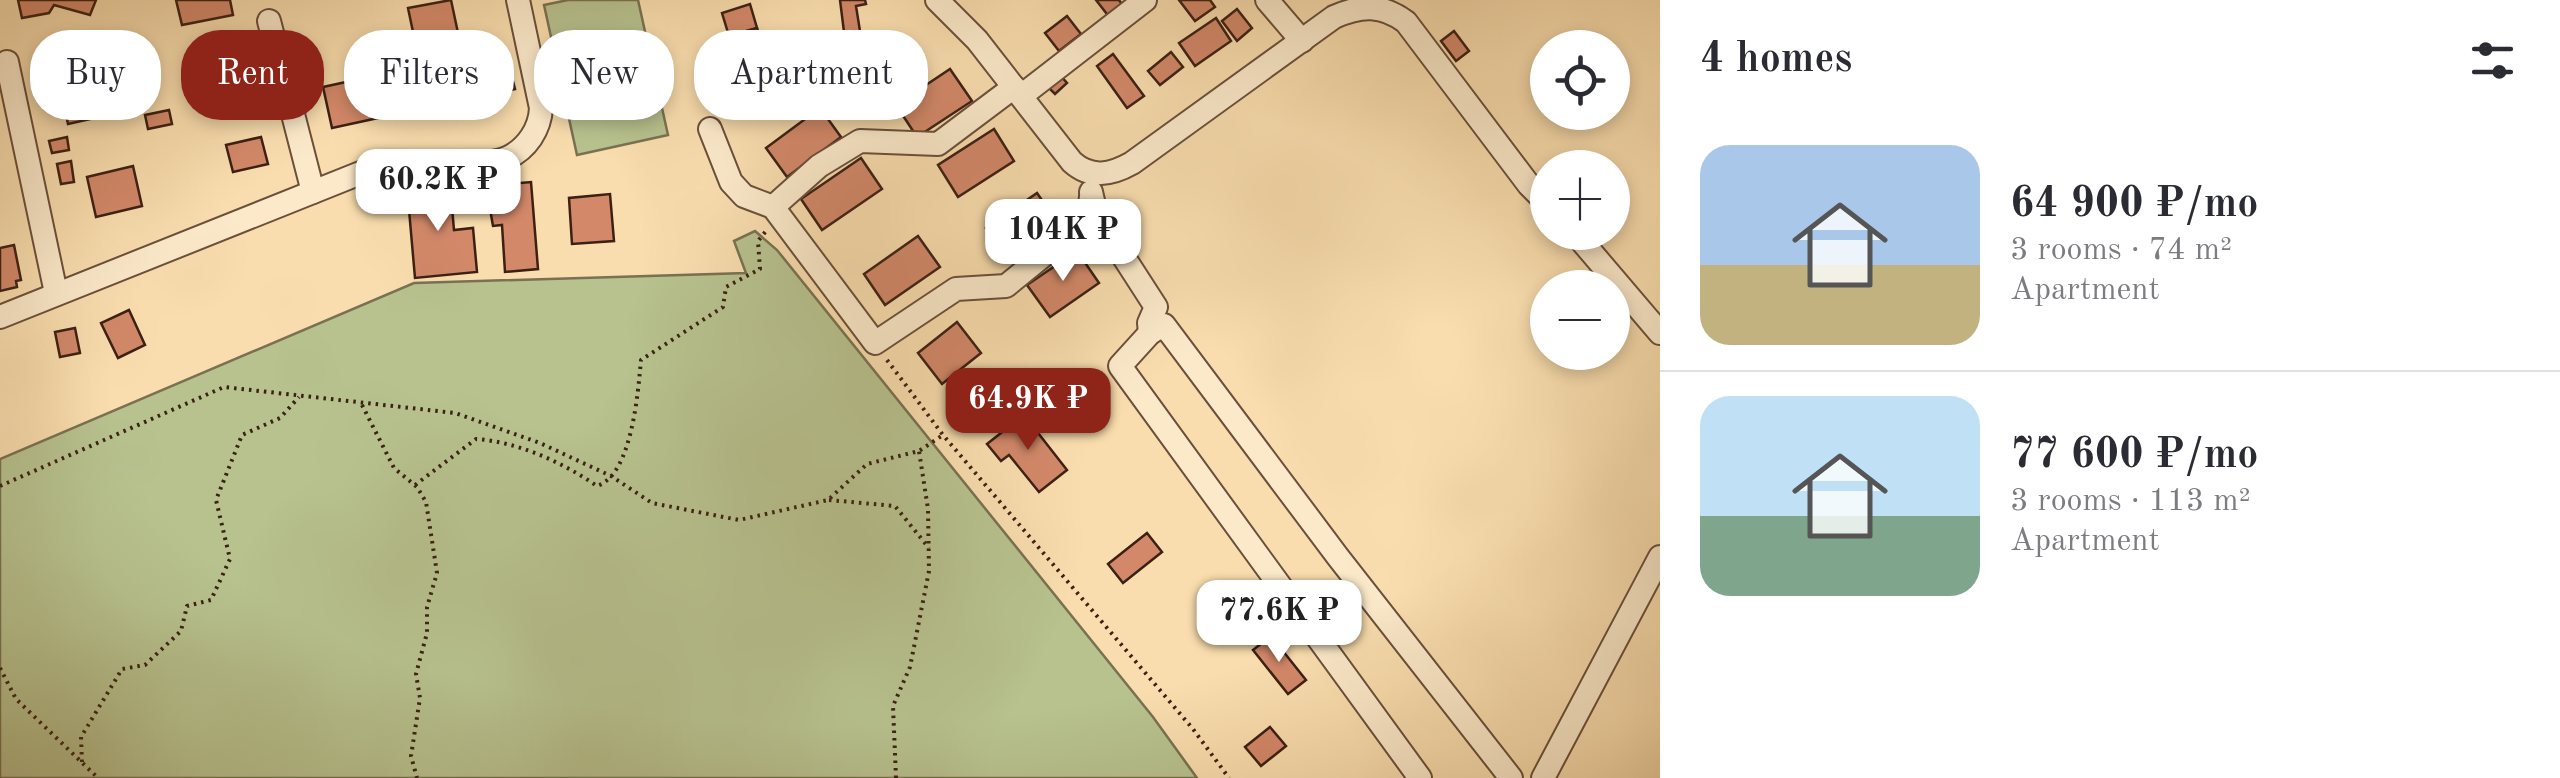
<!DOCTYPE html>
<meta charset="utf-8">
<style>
:root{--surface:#fff;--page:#f2f2f3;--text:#2b2b33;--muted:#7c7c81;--line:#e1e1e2;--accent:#8f2418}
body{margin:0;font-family:"Old Standard TT",serif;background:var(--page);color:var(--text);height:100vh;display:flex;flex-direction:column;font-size:38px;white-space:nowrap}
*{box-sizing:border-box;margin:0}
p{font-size:32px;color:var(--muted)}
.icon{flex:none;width:55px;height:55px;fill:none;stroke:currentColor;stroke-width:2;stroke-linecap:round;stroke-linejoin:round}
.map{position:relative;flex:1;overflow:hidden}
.side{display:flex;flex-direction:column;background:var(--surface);width:900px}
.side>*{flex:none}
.guide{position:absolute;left:30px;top:30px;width:950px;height:90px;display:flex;gap:20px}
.buttons{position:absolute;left:1530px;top:30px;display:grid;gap:20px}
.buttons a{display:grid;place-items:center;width:100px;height:100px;border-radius:50%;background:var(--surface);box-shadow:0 5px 15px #0003;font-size:50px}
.price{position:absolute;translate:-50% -85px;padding:0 22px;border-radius:20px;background:#fff;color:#222;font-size:32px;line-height:65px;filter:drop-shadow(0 2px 5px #0008)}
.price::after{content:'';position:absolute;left:50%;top:60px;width:30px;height:22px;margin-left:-15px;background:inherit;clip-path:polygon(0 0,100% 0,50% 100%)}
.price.current{background:var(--accent);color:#fff}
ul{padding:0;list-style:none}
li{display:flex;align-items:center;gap:30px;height:250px;padding:0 40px}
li+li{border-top:2px solid var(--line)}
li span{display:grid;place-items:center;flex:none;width:280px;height:200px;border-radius:30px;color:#555}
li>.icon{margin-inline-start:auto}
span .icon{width:120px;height:120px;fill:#fffc;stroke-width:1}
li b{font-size:42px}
h2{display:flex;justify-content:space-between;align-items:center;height:120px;padding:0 40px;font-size:42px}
.chip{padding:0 35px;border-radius:40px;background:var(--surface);box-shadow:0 5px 15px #0003;font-size:35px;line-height:90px}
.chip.current{background:var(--accent);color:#fff}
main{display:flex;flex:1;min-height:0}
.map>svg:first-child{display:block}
.green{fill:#b7c28f;stroke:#797152;stroke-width:2.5}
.building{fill:#d28869;stroke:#3b2014;stroke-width:2.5}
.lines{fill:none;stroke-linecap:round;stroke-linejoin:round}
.minor-casing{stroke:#6a4f3a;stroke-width:26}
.path{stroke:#3b2014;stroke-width:4;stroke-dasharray:2.5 5;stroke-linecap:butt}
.minor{stroke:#fbe9ca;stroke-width:22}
</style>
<main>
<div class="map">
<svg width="1660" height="778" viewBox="0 0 1660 778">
<rect width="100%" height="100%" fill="#f9ddae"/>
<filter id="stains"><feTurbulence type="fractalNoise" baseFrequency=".002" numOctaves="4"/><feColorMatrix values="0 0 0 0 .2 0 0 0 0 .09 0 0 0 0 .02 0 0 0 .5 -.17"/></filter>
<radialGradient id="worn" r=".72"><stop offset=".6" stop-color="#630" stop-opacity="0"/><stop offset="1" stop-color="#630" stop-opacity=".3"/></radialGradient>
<g class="green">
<path d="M568,0H638L668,135L577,155L544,5Z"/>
<path d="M755,231L777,250L1153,717L1197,778H0V459L414,283L746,273L734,241Z"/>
</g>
<g class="building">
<path d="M18,0H96L90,15L54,5L49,13L22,18Z"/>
<path d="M176,0H230L233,15L182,25Z"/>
<path d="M451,0L461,47L418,56L408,8Z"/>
<path d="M840,0H865L866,4L856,6L860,31L844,32Z"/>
<path d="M1096,0H1119L1124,7L1110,18Z"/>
<path d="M1179,0H1210L1215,7L1195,21Z"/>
<path d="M750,4L757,28L729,36L722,13Z"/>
<path d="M1237,9L1252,28L1237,41L1222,21Z"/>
<path d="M1067,16L1081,34L1059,51L1045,33Z"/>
<path d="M1216,18L1231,41L1195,66L1179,43Z"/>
<path d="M757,28L761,39L765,37L772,60L750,66L746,53L735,56L729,36Z"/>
<path d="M1454,31L1469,51L1456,61L1441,41Z"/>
<path d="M1171,52L1183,67L1160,85L1148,71Z"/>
<path d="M506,54L515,89L465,102L455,67Z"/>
<path d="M1113,54L1144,96L1127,108L1097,66Z"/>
<path d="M238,57L245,92L206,100L199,65Z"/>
<path d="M124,60L129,82L93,90L99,117L68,124L62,96L46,99L42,78Z"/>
<path d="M950,69L972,101L917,137L896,105Z"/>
<path d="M1058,73L1067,83L1055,94L1045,84Z"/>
<path d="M369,77L378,118L332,128L323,87Z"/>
<path d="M820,108L841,137L787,177L766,148Z"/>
<path d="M169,110L172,124L148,129L145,115Z"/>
<path d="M994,129L1014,161L958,197L938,165Z"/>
<path d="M67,137L69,150L52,153L49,141Z"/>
<path d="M261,137L268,164L233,172L226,145Z"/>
<path d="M861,158L882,189L822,230L801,199Z"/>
<path d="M71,161L74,182L61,184L57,164Z"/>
<path d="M133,166L142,206L96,217L87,177Z"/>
<path d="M531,182L538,269L505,272L502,225L493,226L486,186Z"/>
<path d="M450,184L454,230L473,228L477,272L415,278L407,187Z"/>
<path d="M1037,193L1057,222L1006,258L986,228Z"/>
<path d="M610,194L614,241L572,244L569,198Z"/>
<path d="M918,236L940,267L885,305L864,274Z"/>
<path d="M14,245L21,280L16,281L17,287L0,291V248Z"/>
<path d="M1077,251L1099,283L1050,317L1027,285Z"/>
<path d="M129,310L145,345L118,358L101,323Z"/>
<path d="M957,322L981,353L942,384L918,353Z"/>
<path d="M75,328L80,353L60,357L55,332Z"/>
<path d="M1024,415L1067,470L1039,492L1009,455L1001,461L987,444Z"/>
<path d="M1147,533L1162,552L1123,583L1108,564Z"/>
<path d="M1271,636L1306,680L1288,694L1253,650Z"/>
<path d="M1270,727L1286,746L1261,766L1245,747Z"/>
</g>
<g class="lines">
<defs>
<g id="minor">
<path d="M937,0L977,40L1072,162C1091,179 1111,175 1132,163L1334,17C1361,5 1382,4 1406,22L1529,185L1548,204"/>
<path d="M1267,0L1302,41"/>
<path d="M269,21L313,192"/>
<path d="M7,62L56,293"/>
<path d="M1021,96L1145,0"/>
<path d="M710,129L731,182L744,196L773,207L875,343L956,289L1006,286L1088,219L1091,197"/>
<path d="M1091,192L1096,214L1156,307L1149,323L1150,333L1164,325L1338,557L1511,778"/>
<path d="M773,207L819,166L860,141L938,144L1014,87"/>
<path d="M1574,232L1660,333"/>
<path d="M0,317L363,172C390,167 416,165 443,164C463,163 488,166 507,158C527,149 540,129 541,108L518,0"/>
<path d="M1150,333L1120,366L1420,778"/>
<path d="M1543,778L1660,557"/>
</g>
</defs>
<use href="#minor" class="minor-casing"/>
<g class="path">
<path d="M887,360L943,435L1193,729L1229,778"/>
<path d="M362,405L394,468L417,487L426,502L437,573L427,607V633L416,674L420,698L411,756L417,778"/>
<path d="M415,485L476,439C518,442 562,462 597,486C632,475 638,392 641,360L723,307L726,287L760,269L758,241L766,231"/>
<path d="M0,486L224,387L455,413L540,443L611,476L652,503L739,520L828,500L867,464L919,451L943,435"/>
<path d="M829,500L895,506L929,548"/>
<path d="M0,668L16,699L98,778"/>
<path d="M82,762L81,737L122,669L145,665L181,631L187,606L211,600L230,559L216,500L242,435L280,418L299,397"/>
<path d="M896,778L893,706L910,667L929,571L928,509L919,451"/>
</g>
<use href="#minor" class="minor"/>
</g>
<rect width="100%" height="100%" filter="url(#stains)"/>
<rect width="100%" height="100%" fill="url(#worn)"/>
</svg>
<div class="buttons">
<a><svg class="icon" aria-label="locate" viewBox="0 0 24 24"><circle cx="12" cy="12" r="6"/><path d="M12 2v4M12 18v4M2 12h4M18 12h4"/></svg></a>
<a>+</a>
<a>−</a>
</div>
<b class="price" style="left:438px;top:234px">60.2K ₽</b>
<b class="price" style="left:1063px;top:284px">104K ₽</b>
<b class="price current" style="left:1028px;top:453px">64.9K ₽</b>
<b class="price" style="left:1279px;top:665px">77.6K ₽</b>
<div class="guide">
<a class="chip">Buy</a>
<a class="chip current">Rent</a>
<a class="chip">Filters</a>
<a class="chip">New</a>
<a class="chip">Apartment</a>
</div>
</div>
<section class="side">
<h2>4 homes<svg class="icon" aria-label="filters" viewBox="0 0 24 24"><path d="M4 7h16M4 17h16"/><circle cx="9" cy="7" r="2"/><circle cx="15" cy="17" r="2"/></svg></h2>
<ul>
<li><span style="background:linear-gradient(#a9c7e8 60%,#c2b280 0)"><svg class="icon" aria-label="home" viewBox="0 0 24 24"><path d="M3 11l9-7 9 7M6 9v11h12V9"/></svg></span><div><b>64 900 ₽/mo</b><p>3 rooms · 74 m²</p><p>Apartment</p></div></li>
<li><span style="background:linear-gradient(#bfe0f5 60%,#7fa58c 0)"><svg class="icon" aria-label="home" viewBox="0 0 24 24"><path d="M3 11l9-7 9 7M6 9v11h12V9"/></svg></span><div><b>77 600 ₽/mo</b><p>3 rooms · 113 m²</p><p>Apartment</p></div></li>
</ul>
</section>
</main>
